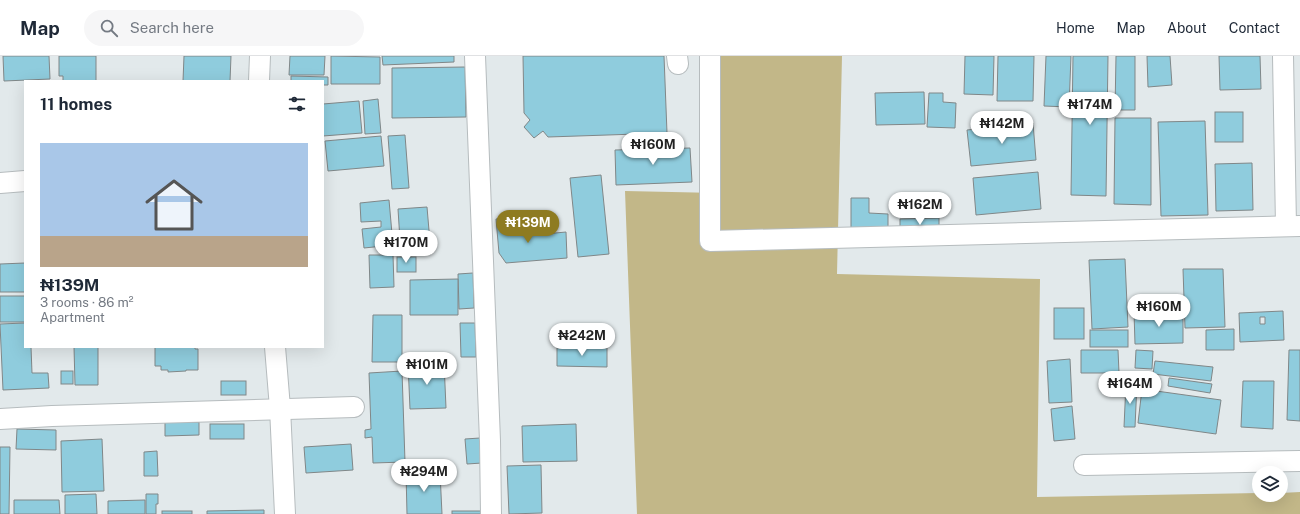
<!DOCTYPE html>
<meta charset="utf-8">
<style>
:root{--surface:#fff;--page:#f6f6f7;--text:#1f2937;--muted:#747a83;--line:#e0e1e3;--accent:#8e7b21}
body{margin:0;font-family:"Public Sans",sans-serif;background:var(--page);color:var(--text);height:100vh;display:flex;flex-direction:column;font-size:15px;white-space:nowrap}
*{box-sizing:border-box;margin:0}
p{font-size:13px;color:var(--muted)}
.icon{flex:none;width:22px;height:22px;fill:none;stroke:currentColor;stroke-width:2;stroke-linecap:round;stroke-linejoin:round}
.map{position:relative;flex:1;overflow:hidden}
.drawer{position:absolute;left:24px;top:24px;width:300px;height:268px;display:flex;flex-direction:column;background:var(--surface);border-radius:0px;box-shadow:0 4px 16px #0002}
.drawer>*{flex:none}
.buttons{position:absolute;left:1252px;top:410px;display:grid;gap:8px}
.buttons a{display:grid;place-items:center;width:36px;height:36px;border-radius:50%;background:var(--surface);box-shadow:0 4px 16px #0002;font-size:20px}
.price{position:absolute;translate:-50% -34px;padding:0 9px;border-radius:14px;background:#fff;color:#222;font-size:13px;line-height:26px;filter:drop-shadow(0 1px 2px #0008)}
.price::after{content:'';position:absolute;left:50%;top:24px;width:12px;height:9px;margin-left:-6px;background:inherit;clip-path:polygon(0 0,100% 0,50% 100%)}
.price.selected{background:var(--accent);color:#fff}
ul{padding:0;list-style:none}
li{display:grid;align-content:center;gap:8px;height:212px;padding:0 16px}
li+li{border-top:1px solid var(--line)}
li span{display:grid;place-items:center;height:124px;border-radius:0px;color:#555}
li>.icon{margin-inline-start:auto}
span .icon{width:72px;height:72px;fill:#fffc;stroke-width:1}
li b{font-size:17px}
h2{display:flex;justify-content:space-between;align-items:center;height:48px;padding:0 16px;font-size:17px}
header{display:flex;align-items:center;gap:24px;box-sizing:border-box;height:56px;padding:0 20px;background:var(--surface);border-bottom:1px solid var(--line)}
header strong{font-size:19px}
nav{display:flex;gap:22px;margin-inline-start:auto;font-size:14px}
.search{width:280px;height:36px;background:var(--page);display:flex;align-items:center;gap:10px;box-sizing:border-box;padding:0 14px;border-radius:22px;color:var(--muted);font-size:15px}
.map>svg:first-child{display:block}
.green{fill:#c2b788}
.building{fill:#8fccdd;stroke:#808788;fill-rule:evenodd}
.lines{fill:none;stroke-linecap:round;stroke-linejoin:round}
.minor-casing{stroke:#b6bcbe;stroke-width:22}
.minor{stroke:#fff;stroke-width:20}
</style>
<header>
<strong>Map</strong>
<div class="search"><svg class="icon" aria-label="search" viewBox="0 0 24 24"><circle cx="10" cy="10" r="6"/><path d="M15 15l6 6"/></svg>Search here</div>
<nav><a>Home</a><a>Map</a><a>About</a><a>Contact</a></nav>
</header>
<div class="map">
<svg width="1300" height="458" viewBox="0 0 1300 458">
<rect width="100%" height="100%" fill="#e2e9eb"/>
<path class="green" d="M718,0H842L837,218L1040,223L1037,441L1259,437V439H1281V437L1300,436V458H637L625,135L718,137Z"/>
<g class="building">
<path d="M3,0H49L50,23L4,25Z"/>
<path d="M59,0H96V25H63V20H59Z"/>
<path d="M184,0H231L230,25H183Z"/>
<path d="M290,0H325L324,19H289Z"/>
<path d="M331,0L380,1V28H331Z"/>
<path d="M382,0H454V6L383,9Z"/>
<path d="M523,0H664L667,77L548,81L543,75L534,82L524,71L530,64L524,57Z"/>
<path d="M965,0H994L993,39L964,38Z"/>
<path d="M998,0H1034L1033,45H997Z"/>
<path d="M1046,0H1071L1069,51L1044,50Z"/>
<path d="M1073,0H1108L1106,140L1071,139Z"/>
<path d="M1116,0H1135V54H1115Z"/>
<path d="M1147,0H1170L1172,29L1148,31Z"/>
<path d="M1219,0H1260L1261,33L1220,34Z"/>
<path d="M465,11L466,61L392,62V12Z"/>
<path d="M291,20L328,21V29H323V25H291Z"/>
<path d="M924,36L925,68L876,69L875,37Z"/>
<path d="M929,37H943V46L956,47L955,72L927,71Z"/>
<path d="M378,43L381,77L365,78L363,45Z"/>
<path d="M359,45L362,77L323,80V48Z"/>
<rect x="1215" y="56" width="28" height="30"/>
<path d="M1115,62H1151V149L1114,148Z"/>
<path d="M1205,65L1208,159L1161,160L1158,66Z"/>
<path d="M1033,67L1036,104L971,110L967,74Z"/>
<path d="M405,79L409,132L392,133L388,80Z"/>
<path d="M381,80L384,110L328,115L325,85Z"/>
<path d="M690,92L692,126L616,129L615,94Z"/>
<path d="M1252,107L1253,154L1216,155L1215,108Z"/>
<path d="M1038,116L1041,153L976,159L973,122Z"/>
<path d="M601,119L609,198L578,201L570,122Z"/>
<path d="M851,142H869V157L888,158V178H851Z"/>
<path d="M389,144L393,189L364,192L362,173L381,171V165L361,166L360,147Z"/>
<path d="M427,151L431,198L401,200L398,153Z"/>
<path d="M515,161L517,177L523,176L524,180L566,176L567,202L506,207L499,197L496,163Z"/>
<path d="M939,162V177H900V163Z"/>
<path d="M369,199H393L394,231L370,232Z"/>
<rect x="397" y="201" width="19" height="15"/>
<path d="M1125,203L1128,271L1092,273L1089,204Z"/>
<path d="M25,207V236H0V208Z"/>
<path d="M1183,213H1223L1225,271L1185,272Z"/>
<path d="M473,217L474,252L459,253L458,218Z"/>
<path d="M458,223V259H410V224Z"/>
<rect x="0" y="240" width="25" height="26"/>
<rect x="1054" y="252" width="30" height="31"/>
<path d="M1283,255L1284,284L1240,286L1239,257ZM1260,261H1265V268H1260Z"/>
<path d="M1134,256H1183V287L1135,288Z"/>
<path d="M373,259H402V306H372Z"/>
<path d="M25,267V291H31L32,317H48L49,332L3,334L0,268Z"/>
<path d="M460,267H475L476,301H461Z"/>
<path d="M1234,273V294H1206V274Z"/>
<rect x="1090" y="274" width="38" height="17"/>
<path d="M74,291H98V329H75Z"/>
<path d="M155,291H195V293H198V314H186V315L168,316V314H161V310H155Z"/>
<path d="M557,292H607V311L557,310Z"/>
<path d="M1081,294H1118L1119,317H1081Z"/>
<path d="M1136,294L1153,295L1152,313L1135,312Z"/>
<path d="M1289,294H1300V365L1287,364Z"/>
<path d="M1070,303L1072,346L1049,347L1047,305Z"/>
<path d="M1155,305L1213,311L1211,325L1153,318Z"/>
<path d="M444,306L446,352L410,353L408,307Z"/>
<rect x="61" y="315" width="12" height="13"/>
<path d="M402,315L405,406L373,407L372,381L365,382V374L371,373L369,317Z"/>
<path d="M1169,322L1212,328L1210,337L1168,330Z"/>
<rect x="221" y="325" width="25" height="14"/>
<path d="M1243,325H1274L1273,373L1241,371Z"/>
<path d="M1126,327H1137L1135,371H1124Z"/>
<path d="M1142,333L1221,344L1216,378L1138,367Z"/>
<path d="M1072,350L1075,383L1054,385L1051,353Z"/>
<path d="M165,366H199V379L165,380Z"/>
<rect x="210" y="368" width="34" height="15"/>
<path d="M576,368L577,405L523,406L522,370Z"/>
<path d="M17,373L56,374V394L16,393Z"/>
<path d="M480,382L482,407L467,408L465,383Z"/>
<path d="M102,383L104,435L62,436L61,385Z"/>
<path d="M351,388L353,414L306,417L304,391Z"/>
<path d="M0,391H10L9,458H0Z"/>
<path d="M157,395L158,420H144V396Z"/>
<path d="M541,409L542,457L509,458L507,410Z"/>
<path d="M406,416H440L442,458H407Z"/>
<path d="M96,438L97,458H65V439Z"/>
<path d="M146,438H158V448H156V458H146Z"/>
<path d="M14,444H59L60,458H14Z"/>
<path d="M145,444V458H108V445Z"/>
<path d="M264,454V458H207V455Z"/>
<rect x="162" y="455" width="30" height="3"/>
<rect x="452" y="455" width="33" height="3"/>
</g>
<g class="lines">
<defs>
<g id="minor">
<path d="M475,0L490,385L491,458"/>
<path d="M677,0L678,8"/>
<path d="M710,0V185L1300,170"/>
<path d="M1283,0L1286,170"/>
<path d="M259,25L260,0"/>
<path d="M0,127L25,125"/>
<path d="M275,291L280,352L285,458"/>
<path d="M0,363L52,360L354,351"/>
<path d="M1084,409L1300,405"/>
</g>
</defs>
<use href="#minor" class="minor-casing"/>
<use href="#minor" class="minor"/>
</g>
</svg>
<div class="buttons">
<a><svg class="icon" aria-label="layers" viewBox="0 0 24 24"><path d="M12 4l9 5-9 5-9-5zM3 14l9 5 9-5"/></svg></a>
</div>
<b class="price" style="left:1090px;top:70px">₦174M</b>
<b class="price" style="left:1002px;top:89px">₦142M</b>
<b class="price" style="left:653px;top:110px">₦160M</b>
<b class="price" style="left:920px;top:170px">₦162M</b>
<b class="price selected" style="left:528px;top:188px">₦139M</b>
<b class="price" style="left:406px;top:208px">₦170M</b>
<b class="price" style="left:1159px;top:272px">₦160M</b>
<b class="price" style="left:582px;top:301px">₦242M</b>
<b class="price" style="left:427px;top:330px">₦101M</b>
<b class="price" style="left:1130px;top:349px">₦164M</b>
<b class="price" style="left:424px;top:437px">₦294M</b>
<section class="drawer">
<h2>11 homes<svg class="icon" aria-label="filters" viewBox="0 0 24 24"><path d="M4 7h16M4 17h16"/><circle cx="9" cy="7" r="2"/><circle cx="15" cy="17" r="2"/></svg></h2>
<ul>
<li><span style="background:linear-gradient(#a9c7e8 75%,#b9a48a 0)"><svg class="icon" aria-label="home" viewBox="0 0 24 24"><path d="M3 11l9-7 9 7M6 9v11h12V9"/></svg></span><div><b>₦139M</b><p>3 rooms · 86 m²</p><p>Apartment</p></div></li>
</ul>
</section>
</div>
